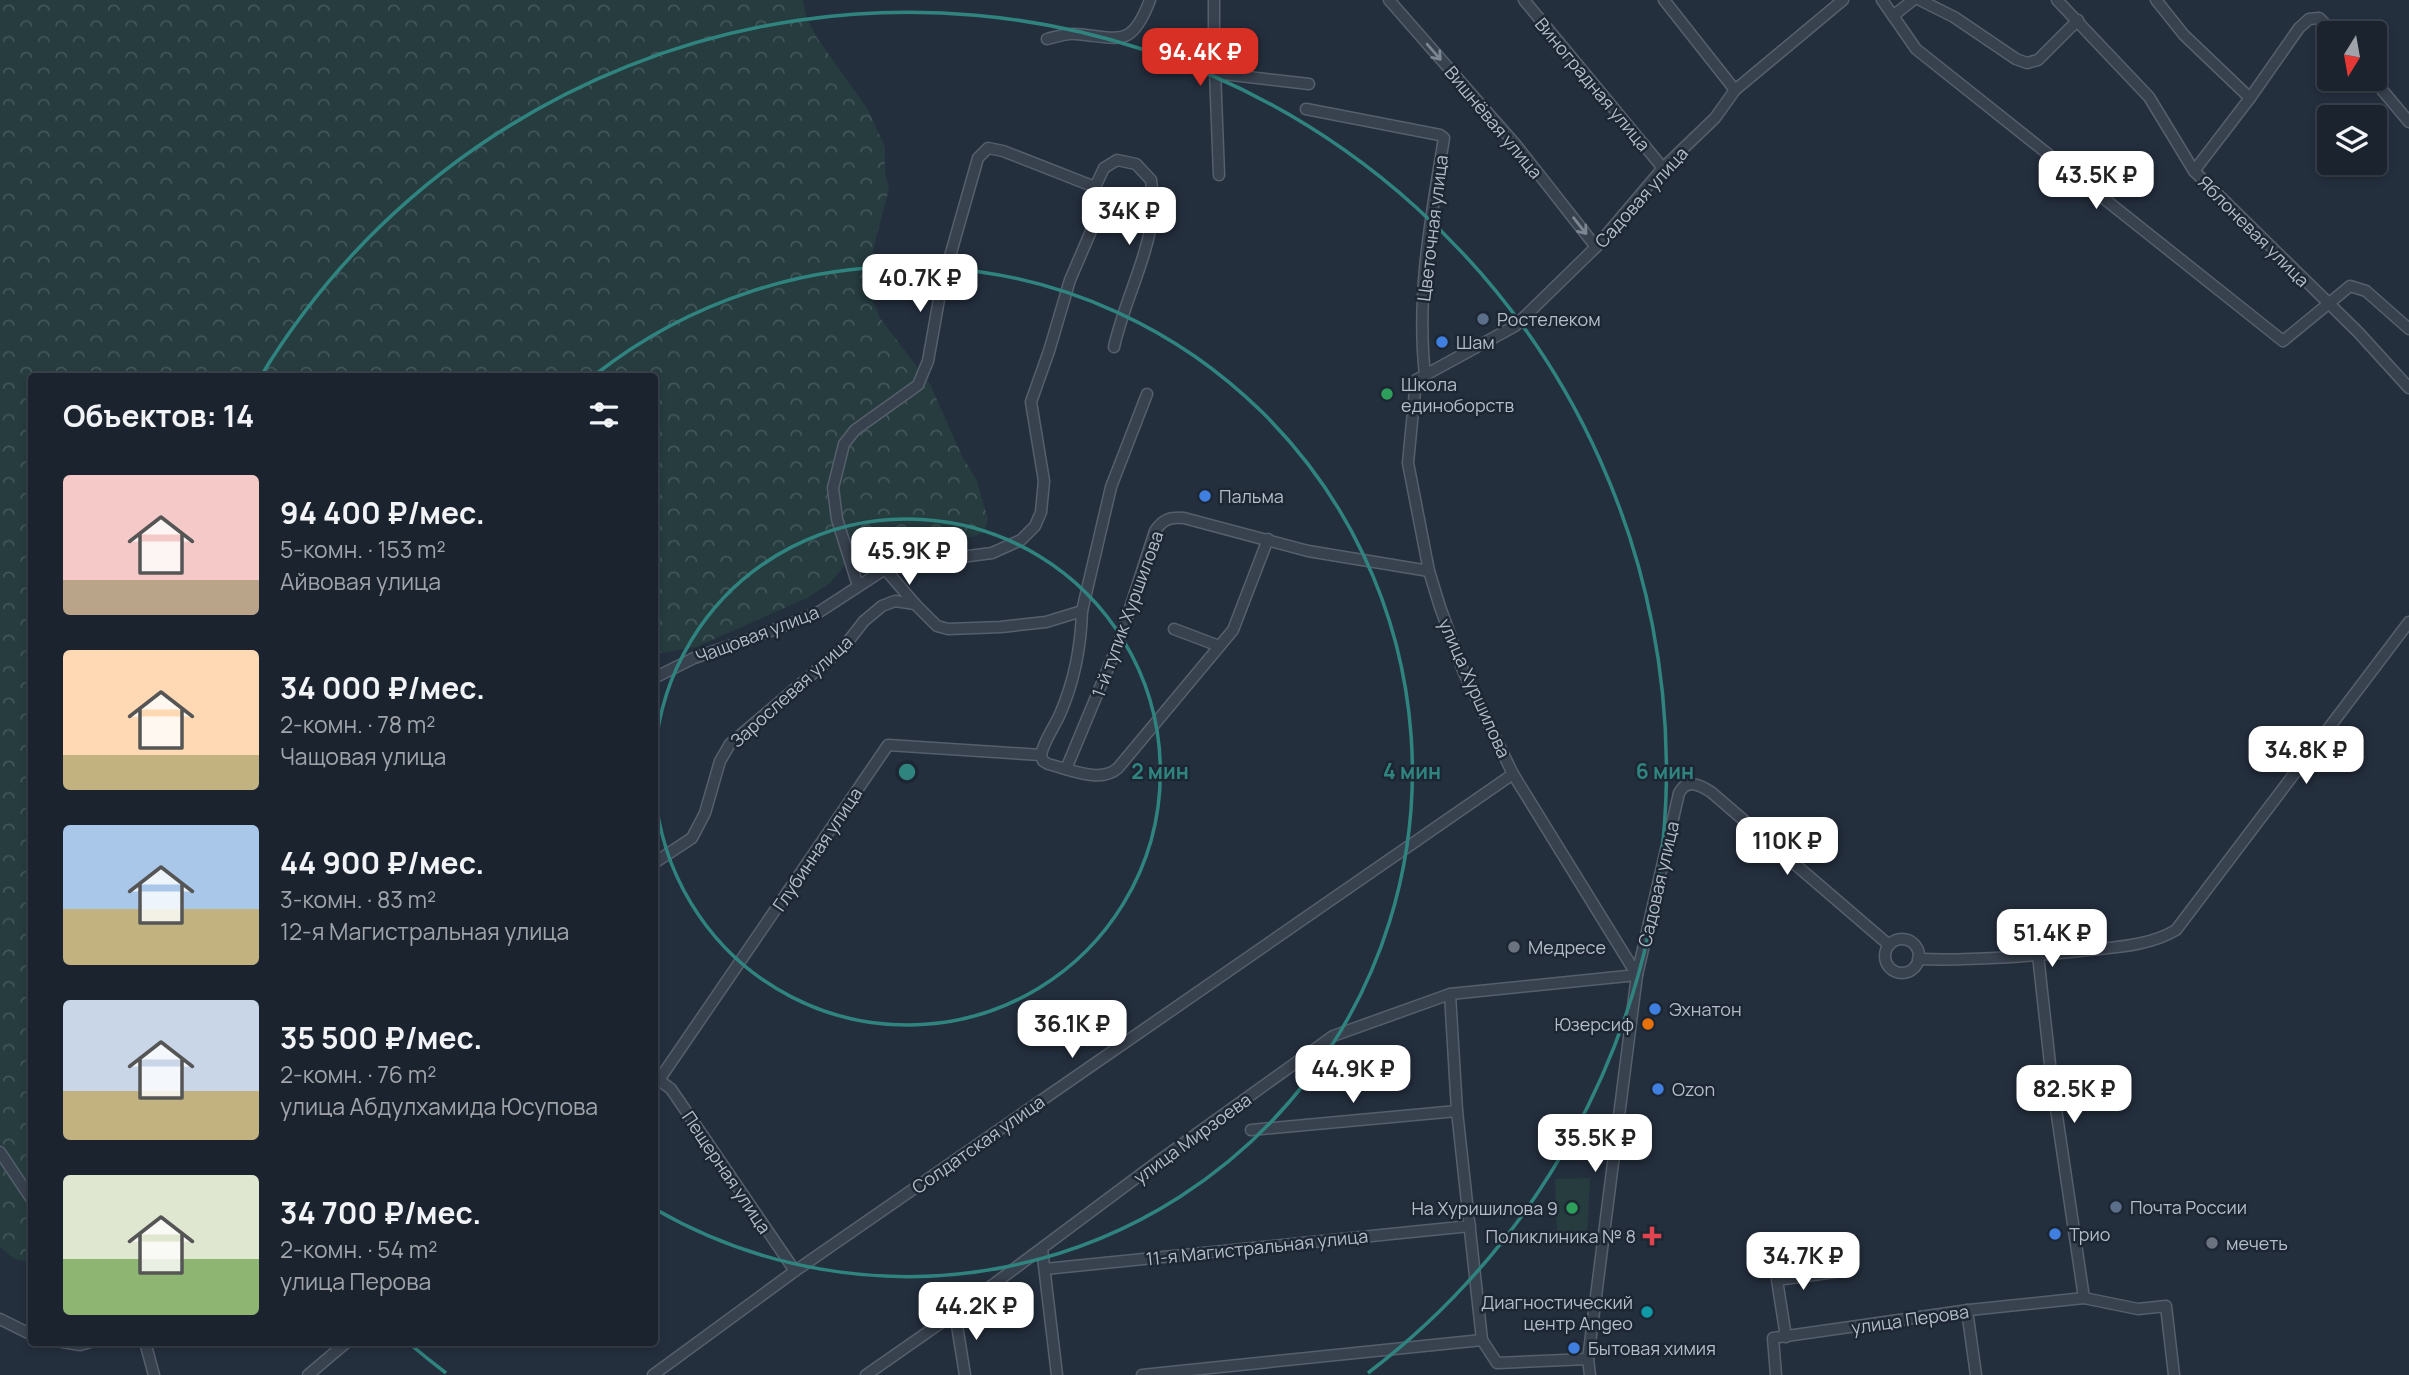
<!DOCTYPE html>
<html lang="ru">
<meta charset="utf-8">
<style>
:root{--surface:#1b232e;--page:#242b36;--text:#f1f3f6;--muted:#a0a4aa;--line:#39404a;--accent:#d93025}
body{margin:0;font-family:Manrope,sans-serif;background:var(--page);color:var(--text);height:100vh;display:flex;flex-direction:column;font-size:26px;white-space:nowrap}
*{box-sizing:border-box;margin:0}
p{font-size:23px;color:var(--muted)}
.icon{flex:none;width:38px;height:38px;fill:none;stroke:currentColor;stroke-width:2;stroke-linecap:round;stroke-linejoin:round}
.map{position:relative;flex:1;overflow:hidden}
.details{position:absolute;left:28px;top:373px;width:630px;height:973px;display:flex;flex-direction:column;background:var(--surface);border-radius:7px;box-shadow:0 4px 10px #0003,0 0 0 2px var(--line)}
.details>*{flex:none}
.needle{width:46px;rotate:191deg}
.tools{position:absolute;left:2317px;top:21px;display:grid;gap:14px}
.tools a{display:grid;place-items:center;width:70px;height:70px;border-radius:7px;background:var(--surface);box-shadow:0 4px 10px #0003,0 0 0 2px var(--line);font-size:35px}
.price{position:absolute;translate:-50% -60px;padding:0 16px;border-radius:14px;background:#fff;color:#222;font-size:23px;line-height:46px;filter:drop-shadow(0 2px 4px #0008)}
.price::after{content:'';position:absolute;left:50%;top:42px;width:21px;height:16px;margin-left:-10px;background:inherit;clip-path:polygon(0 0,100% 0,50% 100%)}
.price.on{background:var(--accent);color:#fff}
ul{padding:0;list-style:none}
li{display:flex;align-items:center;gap:21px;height:175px;padding:0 35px}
li span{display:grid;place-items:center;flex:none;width:196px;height:140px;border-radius:7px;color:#555}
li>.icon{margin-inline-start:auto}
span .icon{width:84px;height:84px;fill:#fffc;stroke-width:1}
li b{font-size:30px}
h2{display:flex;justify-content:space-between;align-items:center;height:84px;padding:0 35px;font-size:30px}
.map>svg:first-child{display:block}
.forest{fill:url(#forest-crowns)}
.pitch{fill:#263c3f}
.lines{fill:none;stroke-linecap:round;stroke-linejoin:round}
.minor-casing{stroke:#565f6c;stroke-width:13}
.minor{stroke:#38414e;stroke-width:10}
.oneway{stroke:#7c8592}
.ring{fill:none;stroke:#308480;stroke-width:3.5}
.service-dot{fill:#5c6f8a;stroke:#1d2633;stroke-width:2.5}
.shop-dot{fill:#3f7fe0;stroke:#1d2633;stroke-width:2.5}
.leisure-dot{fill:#2e9e5b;stroke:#1d2633;stroke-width:2.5}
.worship-dot{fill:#6b7280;stroke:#1d2633;stroke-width:2.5}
.food-dot{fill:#e8710a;stroke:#1d2633;stroke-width:2.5}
.health-dot{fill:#e0444e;stroke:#1d2633;stroke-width:2.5}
.culture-dot{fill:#0f9aa8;stroke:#1d2633;stroke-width:2.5}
.labels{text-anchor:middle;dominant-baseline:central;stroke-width:5;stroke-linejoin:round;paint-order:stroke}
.street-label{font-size:18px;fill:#b4bcc9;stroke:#1d2633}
.poi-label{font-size:18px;fill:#b4bcc9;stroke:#1d2633;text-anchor:start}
.centre{fill:#308480;stroke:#1d2633;stroke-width:3.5}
.ring-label{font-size:21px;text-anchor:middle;font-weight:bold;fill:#308480;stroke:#1d2633;stroke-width:5;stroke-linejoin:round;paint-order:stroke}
</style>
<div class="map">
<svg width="2409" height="1375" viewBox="0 0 2409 1375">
<defs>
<pattern id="forest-crowns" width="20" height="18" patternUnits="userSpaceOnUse" patternTransform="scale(1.75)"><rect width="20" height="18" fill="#263c3f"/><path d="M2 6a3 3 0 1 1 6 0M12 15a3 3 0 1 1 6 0" fill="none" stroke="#435659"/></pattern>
</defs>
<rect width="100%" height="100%" fill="#242f3e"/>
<path class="forest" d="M0,0H803L806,16L817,38L867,108L885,147V173L889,189L873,250L871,296L880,318L930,384L962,456L976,479L988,519L984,532L972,537L878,545L863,549L851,558L830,583L807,598L696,647L655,654L654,376H32L31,1263L13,1258L0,1247Z"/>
<path class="pitch" d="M1590,1178L1587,1238L1557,1237L1555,1179Z"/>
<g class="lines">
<defs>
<g id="minor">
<path d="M1214,0V45L1219,175"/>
<path d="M1389,0L1516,145L1596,247"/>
<path d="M1524,0L1663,168"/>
<path d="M1664,0L1735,90"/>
<path d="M1882,0L1916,49L2283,341L2350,286L2366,291L2409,329"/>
<path d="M1920,0L1954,17L2016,59L2027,63L2038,60L2078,20"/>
<path d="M2057,0L2149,97L2194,171L2358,332L2409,388"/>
<path d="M2156,0L2184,35L2250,98"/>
<path d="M1893,16L1913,0"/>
<path d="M1047,39C1056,37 1066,33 1075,34C1119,37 1131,50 1150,0"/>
<path d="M1215,73L1309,84"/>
<path d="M2373,79L2409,122"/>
<path d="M1306,109L1440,135L1444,138C1431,218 1416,294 1425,375"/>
<path d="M2194,171L2250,98L2299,28L2309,19L2319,18L2335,33"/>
<path d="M1095,187L1104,168L1117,160L1136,164L1151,180C1152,190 1154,202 1153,212C1148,258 1124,302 1114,347"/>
<path d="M885,569L915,604"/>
<path d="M858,586L837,519L833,488L844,444L855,430L918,385L928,361L941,288L978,158L988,148L1003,151L1095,187"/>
<path d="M1082,611C1081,645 1074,682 1060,714C1054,728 1044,740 1041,755L1043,761L1048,764C1069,769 1101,784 1118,768L1233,630L1268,539"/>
<path d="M1174,629L1219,646"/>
<path d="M654,678L694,658L753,638L819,612L885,569L907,559L961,557L992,553L1021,540L1035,526L1041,512L1044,481L1031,402L1049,351L1070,280L1091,231L1097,204L1095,187"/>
<path d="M1066,769L1119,642L1155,531C1163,519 1170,517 1184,518L1308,551L1429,571"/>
<path d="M654,863L692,838L705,813L720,761L730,744L843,648L864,621L882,606L895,601L915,604L937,626L948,629L1001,627L1046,622L1082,611L1111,487L1147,394"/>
<circle cx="1902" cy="956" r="17"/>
<path d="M2038,955L2052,1082L2084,1298"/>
<path d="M1918,959C1973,961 2027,956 2081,951C2114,947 2147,947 2176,930L2409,622"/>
<path d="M1637,975L1513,774L1464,673L1440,607L1429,571L1408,463L1416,380L1515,326L1596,247L1663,168L1715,118L1735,90L1843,0"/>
<path d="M1450,994L1457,1111L1482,1340L1497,1363L1588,1359"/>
<path d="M655,1080H659L671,1089L795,1271"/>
<path d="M659,1080L888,745L1041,755"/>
<path d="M1251,1130L1457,1111"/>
<path d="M0,1152L32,1200"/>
<path d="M1042,1249L1057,1375"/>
<path d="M1045,1269L1470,1226"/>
<path d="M1967,1310L1976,1375"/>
<path d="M955,1313L965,1375"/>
<path d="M0,1319L32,1335"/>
<path d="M1786,1337L1777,1280L1849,1270"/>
<path d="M62,1342L80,1345L90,1342"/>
<path d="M145,1342L154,1375"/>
<path d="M308,1375L347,1342"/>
<path d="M653,1375L795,1271L1513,774"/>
<path d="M866,1375L955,1313L1156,1163L1333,1036L1450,994L1637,975"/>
<path d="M1142,1375L1482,1340"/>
<path d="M1590,1375L1588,1359L1637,975L1679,793C1687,778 1700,785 1711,792L1889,945"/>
<path d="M1776,1375L1773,1338L1969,1310L2084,1298L2138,1309L2166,1306L2174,1375"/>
</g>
</defs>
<use href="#minor" class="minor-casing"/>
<use href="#minor" class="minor"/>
</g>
<defs><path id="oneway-shaft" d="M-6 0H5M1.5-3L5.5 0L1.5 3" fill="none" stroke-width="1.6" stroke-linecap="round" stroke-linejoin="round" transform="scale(1.75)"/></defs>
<g class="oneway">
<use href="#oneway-shaft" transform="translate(1434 52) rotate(49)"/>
<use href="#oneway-shaft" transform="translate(1580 226) rotate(52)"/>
</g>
<g class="ring">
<path d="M655 754A253 253 0 1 1 655 790"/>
<path d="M596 374A505 505 0 1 1 655 1209"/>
<path d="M446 1373A758 758 0 0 1 410 1344M261 376A758 758 0 1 1 1368 1373"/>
</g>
<g class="service-dot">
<circle cx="1483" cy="319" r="7"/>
<circle cx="2116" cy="1207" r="7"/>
</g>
<g class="shop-dot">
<circle cx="1442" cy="342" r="7"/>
<circle cx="1205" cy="496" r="7"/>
<circle cx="1655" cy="1009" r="7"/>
<circle cx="1658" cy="1089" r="7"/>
<circle cx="2055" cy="1234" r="7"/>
<circle cx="1574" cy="1348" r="7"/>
</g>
<g class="leisure-dot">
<circle cx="1387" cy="394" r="7"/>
<circle cx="1572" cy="1208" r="7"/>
</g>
<g class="worship-dot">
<circle cx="1514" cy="947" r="7"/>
<circle cx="2212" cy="1243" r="7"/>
</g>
<circle class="food-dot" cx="1648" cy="1024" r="7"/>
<path class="health-dot" d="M1648.5 1225.5h7v7h7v7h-7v7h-7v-7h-7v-7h7z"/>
<circle class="culture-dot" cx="1647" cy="1312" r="7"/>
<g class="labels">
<g class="street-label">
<text transform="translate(1593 84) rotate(50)">Виноградная улица</text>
<text transform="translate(1494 122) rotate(50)">Вишнёвая улица</text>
<text transform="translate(1641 197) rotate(-48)">Садовая улица</text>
<text transform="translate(1432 228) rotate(-83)">Цветочная улица</text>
<text transform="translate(2254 231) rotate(45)">Яблоневая улица</text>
<text transform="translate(1127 614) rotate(-70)">1-й тупик Хуршилова</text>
<text transform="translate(757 634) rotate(-21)">Чащовая улица</text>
<text transform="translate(1475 688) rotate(66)">улица Хуршилова</text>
<text transform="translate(791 691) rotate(-42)">Зарослевая улица</text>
<text transform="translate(817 849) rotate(-56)">Глубинная улица</text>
<text transform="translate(1658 884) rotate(-77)">Садовая улица</text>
<text transform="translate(1192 1138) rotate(-36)">улица Мирзоева</text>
<text transform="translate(978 1144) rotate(-35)">Солдатская улица</text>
<text transform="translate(727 1172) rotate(56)">Пещерная улица</text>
<text transform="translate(1257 1247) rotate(-6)">11-я Магистральная улица</text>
<text transform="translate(1910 1319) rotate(-8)">улица Перова</text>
</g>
<g class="poi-label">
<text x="1497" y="319">Ростелеком</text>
<text x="1456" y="342">Шам</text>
<text x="1401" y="384">Школа<tspan x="1401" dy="21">единоборств</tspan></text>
<text x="1219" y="496">Пальма</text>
<text x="1528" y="947">Медресе</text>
<text x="1669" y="1009">Эхнатон</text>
<text x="1634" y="1024" text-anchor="end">Юзерсиф</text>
<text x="1672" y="1089">Ozon</text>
<text x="2130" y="1207">Почта России</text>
<text x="1558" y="1208" text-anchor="end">На Хуришилова 9</text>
<text x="2069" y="1234">Трио</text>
<text x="1636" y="1236" text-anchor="end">Поликлиника № 8</text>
<text x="2226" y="1243">мечеть</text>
<text x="1633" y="1302" text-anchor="end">Диагностический<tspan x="1633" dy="21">центр Angeo</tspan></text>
<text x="1588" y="1348">Бытовая химия</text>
</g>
</g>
<circle cx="907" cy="772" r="10" class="centre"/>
<g class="ring-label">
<text x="1160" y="779">2 мин</text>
<text x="1412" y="779">4 мин</text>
<text x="1665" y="779">6 мин</text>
</g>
</svg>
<div class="tools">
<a><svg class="needle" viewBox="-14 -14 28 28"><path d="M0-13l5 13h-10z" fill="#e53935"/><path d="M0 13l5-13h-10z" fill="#a0a4aa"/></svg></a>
<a><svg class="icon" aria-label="layers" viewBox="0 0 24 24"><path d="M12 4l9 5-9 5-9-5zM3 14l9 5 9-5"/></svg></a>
</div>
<b class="price on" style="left:1200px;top:88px">94.4K ₽</b>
<b class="price" style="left:2096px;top:211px">43.5K ₽</b>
<b class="price" style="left:1129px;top:247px">34K ₽</b>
<b class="price" style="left:920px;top:314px">40.7K ₽</b>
<b class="price" style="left:909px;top:587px">45.9K ₽</b>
<b class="price" style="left:2306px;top:786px">34.8K ₽</b>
<b class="price" style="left:1787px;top:877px">110K ₽</b>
<b class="price" style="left:2052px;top:969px">51.4K ₽</b>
<b class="price" style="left:1072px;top:1060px">36.1K ₽</b>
<b class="price" style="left:1353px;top:1105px">44.9K ₽</b>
<b class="price" style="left:2074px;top:1125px">82.5K ₽</b>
<b class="price" style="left:1595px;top:1174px">35.5K ₽</b>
<b class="price" style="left:1803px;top:1292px">34.7K ₽</b>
<b class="price" style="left:976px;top:1342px">44.2K ₽</b>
<section class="details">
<h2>Объектов: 14<svg class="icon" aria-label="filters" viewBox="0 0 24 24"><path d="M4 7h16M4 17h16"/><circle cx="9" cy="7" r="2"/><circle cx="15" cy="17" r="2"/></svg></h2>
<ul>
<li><span style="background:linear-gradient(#f6c9c9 75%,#b9a48a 0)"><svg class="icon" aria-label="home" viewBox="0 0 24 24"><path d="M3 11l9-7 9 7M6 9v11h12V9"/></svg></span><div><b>94 400 ₽/мес.</b><p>5-комн. · 153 m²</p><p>Айвовая улица</p></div></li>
<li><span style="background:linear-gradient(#ffd9b3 75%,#c2b280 0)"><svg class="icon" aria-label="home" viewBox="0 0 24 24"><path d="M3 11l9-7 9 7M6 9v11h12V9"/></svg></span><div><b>34 000 ₽/мес.</b><p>2-комн. · 78 m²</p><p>Чащовая улица</p></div></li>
<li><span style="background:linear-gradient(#a9c7e8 60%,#c2b280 0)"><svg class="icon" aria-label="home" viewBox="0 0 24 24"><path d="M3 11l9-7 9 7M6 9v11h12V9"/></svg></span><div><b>44 900 ₽/мес.</b><p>3-комн. · 83 m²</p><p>12-я Магистральная улица</p></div></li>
<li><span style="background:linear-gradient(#c9d6e8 65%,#c2b280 0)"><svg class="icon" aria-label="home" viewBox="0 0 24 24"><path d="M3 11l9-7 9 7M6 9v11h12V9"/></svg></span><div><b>35 500 ₽/мес.</b><p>2-комн. · 76 m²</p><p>улица Абдулхамида Юсупова</p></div></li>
<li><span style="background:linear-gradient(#dfe7d0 60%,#8fb573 0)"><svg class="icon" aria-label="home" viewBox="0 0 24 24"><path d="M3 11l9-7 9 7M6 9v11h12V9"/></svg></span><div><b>34 700 ₽/мес.</b><p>2-комн. · 54 m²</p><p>улица Перова</p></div></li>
</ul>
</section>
</div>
